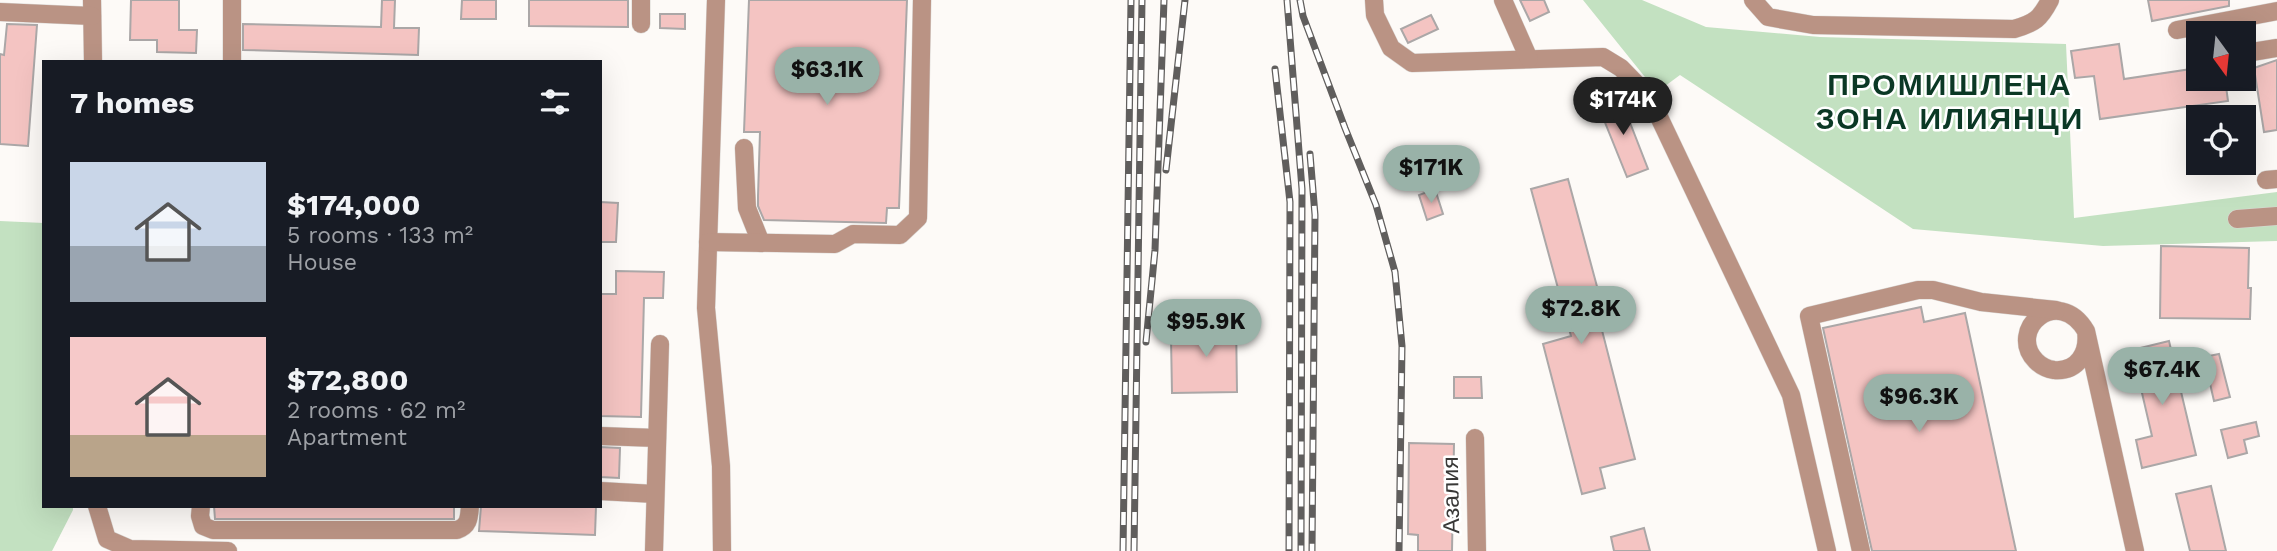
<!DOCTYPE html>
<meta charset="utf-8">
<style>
:root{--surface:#171b24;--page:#20242c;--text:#f1f3f6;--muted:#9ea1a6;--accent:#99b2a8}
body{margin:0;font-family:"Work Sans",sans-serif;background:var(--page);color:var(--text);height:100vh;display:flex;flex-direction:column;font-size:26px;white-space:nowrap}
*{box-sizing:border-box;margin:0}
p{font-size:23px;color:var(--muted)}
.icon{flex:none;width:38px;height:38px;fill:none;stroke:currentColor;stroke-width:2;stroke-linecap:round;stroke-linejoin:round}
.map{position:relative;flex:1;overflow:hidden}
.drawer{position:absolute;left:42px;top:60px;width:560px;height:448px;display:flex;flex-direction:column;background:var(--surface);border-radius:0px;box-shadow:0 7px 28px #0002}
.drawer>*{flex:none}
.needle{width:46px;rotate:165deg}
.controls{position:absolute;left:2186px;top:21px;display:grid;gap:14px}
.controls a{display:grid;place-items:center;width:70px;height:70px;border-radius:0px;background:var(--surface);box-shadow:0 7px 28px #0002;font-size:35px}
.price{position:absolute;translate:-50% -60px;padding:0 16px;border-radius:24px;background:var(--accent);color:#111;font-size:23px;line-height:46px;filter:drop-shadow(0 2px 4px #0008)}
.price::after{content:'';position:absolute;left:50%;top:42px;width:21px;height:16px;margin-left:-10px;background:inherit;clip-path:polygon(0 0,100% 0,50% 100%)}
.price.selected{background:#222;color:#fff}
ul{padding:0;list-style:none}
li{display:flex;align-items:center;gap:21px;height:175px;padding:0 28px}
li span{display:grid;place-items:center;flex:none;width:196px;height:140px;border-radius:0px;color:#555}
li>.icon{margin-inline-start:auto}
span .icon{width:84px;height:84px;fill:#fffc;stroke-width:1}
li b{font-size:30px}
h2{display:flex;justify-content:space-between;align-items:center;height:84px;padding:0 28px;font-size:30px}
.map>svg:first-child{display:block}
.grass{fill:#c3e1c1}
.building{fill:#f4c4c2;stroke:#aba7a7;stroke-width:2}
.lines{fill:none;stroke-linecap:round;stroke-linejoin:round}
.minor-casing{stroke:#dad7d4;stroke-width:19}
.minor{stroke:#ba9384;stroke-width:18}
.rail-casing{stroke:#605e5d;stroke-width:7}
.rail{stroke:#fff;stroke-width:4.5;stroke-dasharray:13;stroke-linecap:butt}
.labels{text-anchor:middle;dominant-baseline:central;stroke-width:5;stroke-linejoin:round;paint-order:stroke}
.street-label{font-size:23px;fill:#393837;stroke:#fff}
.district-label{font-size:30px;font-weight:bold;letter-spacing:2px;fill:#0b3825;stroke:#fff}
</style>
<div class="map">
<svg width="2277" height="551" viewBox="0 0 2277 551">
<rect width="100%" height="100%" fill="#fdfaf7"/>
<g class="grass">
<path d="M1583,0H1642L1706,27L1820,37L2066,44L2074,218L2277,192V241L2103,246L1913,229L1680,75L1657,92Z"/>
<path d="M0,221L44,223V506H73V510L52,551H0Z"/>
</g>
<g class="building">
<path d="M131,0H179V30H197L196,53L157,52V40H130Z"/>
<path d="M382,0H395L394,28H419L418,55L243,50V24L381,27Z"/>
<path d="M462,0H496V19H461Z"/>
<path d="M529,0H628V27L529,26Z"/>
<path d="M749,0H907L899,208H887L886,223L764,220L758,206V196L760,132H744Z"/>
<path d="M1520,0H1544L1549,12L1530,21Z"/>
<path d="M2148,0H2229V6L2152,21Z"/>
<path d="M660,14H685V29L660,28Z"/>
<path d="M1431,15L1438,29L1408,43L1401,29Z"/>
<path d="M7,24L37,25L28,146L0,144V54L4,55Z"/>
<path d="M2119,44L2124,79L2198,68V79H2225L2228,101L2100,119L2094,76L2075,78L2071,51Z"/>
<path d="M2277,60V130L2264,132L2254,68Z"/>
<path d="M1620,97L1648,169L1627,177L1598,105Z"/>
<path d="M1568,179L1602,305L1596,307L1635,459L1600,468L1605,488L1582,494L1543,344L1571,336L1531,189Z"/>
<path d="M1435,189L1443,214L1427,220L1419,195Z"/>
<path d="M600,202L618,203L616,242H600Z"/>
<path d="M2161,246L2249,248L2248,288H2251L2250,319L2160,318Z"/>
<path d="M616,271L664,272L663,298H644L641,417L600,416V294H616Z"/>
<path d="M1921,307L1924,322L1965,313L2016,551H1872L1823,328Z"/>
<path d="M1198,319H1236L1237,392L1172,393L1171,338L1198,337Z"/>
<path d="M2169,341L2196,455L2142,468L2136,440L2152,436L2132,350Z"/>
<path d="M2219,354L2230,397L2214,401L2204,357Z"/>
<path d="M1454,377H1481L1482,398H1454Z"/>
<path d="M2256,422L2259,436L2244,440L2247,453L2228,458L2221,430Z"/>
<path d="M1409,443L1454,444L1452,551H1418V535L1408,534Z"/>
<path d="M600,447L620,448L619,478L600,477Z"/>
<path d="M2211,486L2226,551H2190L2176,494Z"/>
<path d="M214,506H454V519H215Z"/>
<path d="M481,506H596L595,535L479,531Z"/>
<path d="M1644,528L1650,551H1614L1611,537Z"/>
</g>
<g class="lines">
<defs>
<g id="minor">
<path d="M92,0L93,61"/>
<path d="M716,0L706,308L721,466L722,551"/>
<path d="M1374,0L1375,15L1391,48L1412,63L1603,57L1621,68L1650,98L1791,395L1827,551"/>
<path d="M1503,0L1529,59"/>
<path d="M1753,0L1768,17L1813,25L2014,29C2035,23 2040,19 2050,0"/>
<path d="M0,12L92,16"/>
<path d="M641,24V0"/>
<path d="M2177,30L2277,11"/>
<path d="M2246,53L2277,48"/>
<path d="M232,61V0"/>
<path d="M744,148L747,208L761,243"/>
<path d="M2266,180L2277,179"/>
<path d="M2237,219L2277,216"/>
<path d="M708,242L835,244L853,234L900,235L918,218L922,0"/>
<path d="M2086,331C2089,352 2078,372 2054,370C2047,369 2041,366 2036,361C2006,330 2058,284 2086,331L2135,551"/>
<path d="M600,436L657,438"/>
<path d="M1475,438L1477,551"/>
<path d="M600,491L655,494"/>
<path d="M97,506L107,539L130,549L228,551"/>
<path d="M201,506L200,516L203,526L213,530H457C469,526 469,518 470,506"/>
<path d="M654,551L660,344"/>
<path d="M1861,551L1809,316L1918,290H1933L1981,302L2056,310"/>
</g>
</defs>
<use href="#minor" class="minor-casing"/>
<use href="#minor" class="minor"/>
<defs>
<g id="rail">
<path d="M1287,0L1302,189L1301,551"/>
<path d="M1300,0L1303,16L1345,128L1376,205L1395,272L1402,346L1399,551"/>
<path d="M1275,69L1290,202L1289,551"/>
<path d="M1310,154L1315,215L1312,551"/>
<path d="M1166,170L1185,0"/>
<path d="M1146,342L1155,250L1164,0"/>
<path d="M1123,551L1131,0"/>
<path d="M1134,551L1142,0"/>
</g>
</defs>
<use href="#rail" class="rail-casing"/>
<use href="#rail" class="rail"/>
</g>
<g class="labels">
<g class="street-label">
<text transform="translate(1451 495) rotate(-91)">Азалия</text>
</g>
<g class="district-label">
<text x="1950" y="84">ПРОМИШЛЕНА<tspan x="1950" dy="34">ЗОНА ИЛИЯНЦИ</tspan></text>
</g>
</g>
</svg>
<div class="controls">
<a><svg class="needle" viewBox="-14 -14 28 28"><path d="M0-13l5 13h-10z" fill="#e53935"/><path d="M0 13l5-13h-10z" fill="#9ea1a6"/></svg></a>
<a><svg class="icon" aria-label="locate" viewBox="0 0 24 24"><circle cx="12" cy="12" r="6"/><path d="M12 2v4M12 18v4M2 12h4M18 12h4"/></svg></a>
</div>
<b class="price" style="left:827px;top:107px">$63.1K</b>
<b class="price selected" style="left:1623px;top:137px">$174K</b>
<b class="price" style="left:1431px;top:205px">$171K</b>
<b class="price" style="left:1581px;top:346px">$72.8K</b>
<b class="price" style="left:1206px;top:359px">$95.9K</b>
<b class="price" style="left:2162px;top:407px">$67.4K</b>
<b class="price" style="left:1919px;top:434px">$96.3K</b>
<section class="drawer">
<h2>7 homes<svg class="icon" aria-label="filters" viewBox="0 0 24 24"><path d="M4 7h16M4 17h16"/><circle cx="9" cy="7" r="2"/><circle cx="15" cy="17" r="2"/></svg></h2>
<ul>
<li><span style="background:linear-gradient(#c9d6e8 60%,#9aa5b1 0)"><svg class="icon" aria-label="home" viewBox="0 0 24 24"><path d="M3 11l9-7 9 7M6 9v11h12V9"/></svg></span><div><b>$174,000</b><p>5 rooms · 133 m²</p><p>House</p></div></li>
<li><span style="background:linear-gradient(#f6c9c9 70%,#b9a48a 0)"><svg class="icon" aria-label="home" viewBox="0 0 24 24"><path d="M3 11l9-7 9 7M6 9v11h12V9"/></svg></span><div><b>$72,800</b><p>2 rooms · 62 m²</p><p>Apartment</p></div></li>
</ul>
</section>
</div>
